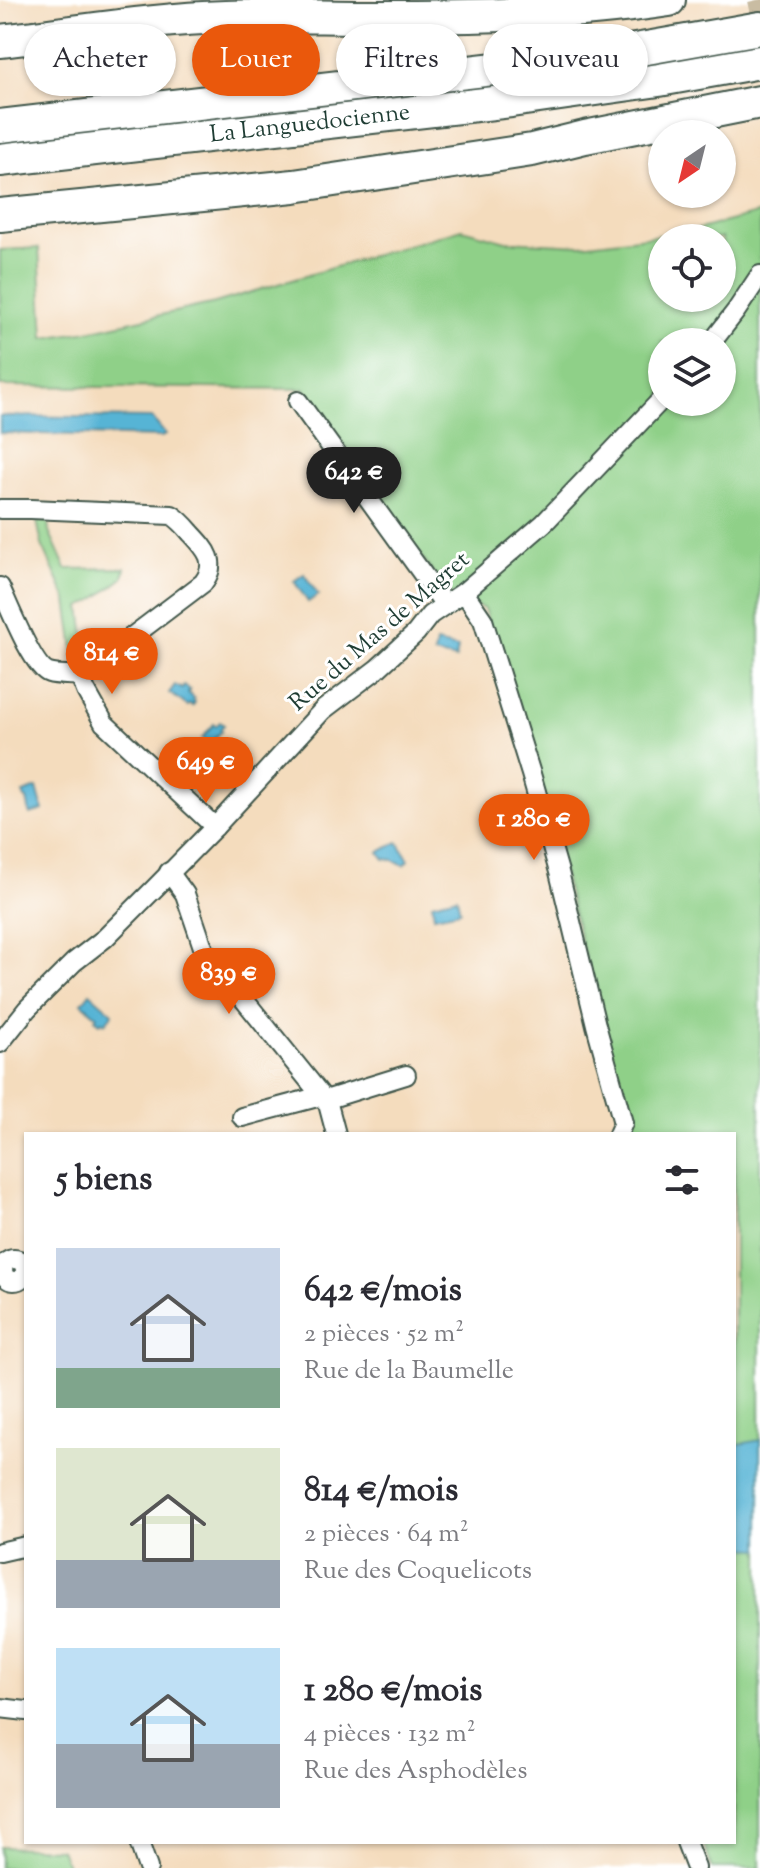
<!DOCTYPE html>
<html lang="fr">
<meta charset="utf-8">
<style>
:root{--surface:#fff;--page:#f2f2f3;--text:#2b2b33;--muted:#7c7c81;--accent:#ea580c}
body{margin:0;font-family:"Sorts Mill Goudy",serif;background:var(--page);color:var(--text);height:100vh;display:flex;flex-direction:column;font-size:30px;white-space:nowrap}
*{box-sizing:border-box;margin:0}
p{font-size:26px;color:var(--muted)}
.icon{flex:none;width:44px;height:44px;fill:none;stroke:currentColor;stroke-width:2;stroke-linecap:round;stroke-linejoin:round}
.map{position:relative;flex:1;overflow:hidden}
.side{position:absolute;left:24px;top:1132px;width:712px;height:712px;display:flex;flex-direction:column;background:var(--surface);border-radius:0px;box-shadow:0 2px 6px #0004}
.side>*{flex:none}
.banner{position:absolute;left:24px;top:24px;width:712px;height:72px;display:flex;gap:16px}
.needle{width:52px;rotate:215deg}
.fabs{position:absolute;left:648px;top:120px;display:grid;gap:16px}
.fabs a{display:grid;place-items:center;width:88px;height:88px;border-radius:50%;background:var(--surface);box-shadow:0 2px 6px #0004;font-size:40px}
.price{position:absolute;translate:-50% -68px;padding:0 18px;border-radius:28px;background:var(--accent);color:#fff;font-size:26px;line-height:52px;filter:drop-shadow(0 2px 4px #0008)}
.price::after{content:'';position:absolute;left:50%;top:48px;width:24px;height:18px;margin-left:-12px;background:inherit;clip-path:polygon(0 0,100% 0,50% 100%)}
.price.on{background:#222;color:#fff}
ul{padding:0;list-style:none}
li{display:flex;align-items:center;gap:24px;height:200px;padding:0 32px}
li span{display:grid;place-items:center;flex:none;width:224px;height:160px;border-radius:0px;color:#555}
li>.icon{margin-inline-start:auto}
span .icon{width:96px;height:96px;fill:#fffc;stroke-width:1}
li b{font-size:34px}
h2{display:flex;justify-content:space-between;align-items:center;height:96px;padding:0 32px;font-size:34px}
.tag{padding:0 28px;border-radius:36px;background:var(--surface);box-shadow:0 2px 6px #0004;font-size:28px;line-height:72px}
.tag.on{background:var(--accent);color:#fff}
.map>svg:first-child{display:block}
.green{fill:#8fd088;stroke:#57865e;stroke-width:2;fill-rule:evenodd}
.water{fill:#57b4d5;stroke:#3b7884;stroke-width:2}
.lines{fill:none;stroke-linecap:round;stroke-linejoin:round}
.minor-tunnel{stroke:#c9bca2;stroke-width:18;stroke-dasharray:18 9;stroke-linecap:butt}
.minor-casing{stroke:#3f5549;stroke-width:22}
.motorway-casing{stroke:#3f5549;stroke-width:36}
.minor{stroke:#fff;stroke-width:18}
.motorway{stroke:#fff;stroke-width:32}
.labels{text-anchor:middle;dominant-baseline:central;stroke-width:6;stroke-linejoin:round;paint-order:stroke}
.street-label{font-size:24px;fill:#1f3d34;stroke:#fff}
</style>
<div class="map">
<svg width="760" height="1868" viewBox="0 0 760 1868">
<rect width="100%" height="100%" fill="#fff"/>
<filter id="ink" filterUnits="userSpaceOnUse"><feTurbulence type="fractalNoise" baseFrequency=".0125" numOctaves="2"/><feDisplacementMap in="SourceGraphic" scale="16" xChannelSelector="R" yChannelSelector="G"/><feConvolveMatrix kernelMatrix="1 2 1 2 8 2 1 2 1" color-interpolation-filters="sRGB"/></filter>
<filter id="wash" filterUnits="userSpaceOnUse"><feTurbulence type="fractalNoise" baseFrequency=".006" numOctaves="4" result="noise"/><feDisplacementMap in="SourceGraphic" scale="32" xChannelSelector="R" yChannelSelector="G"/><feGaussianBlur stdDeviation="1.8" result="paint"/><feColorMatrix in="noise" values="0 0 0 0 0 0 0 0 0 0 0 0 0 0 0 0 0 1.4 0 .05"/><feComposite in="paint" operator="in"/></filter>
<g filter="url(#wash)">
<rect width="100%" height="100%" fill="#f4dcbd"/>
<g class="green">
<path d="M760,213V1868H712L703,1842H734V1134H630L547,810L484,609L446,592L305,389L0,386V250L39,248L44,338L88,331L215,303L462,229L506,241L580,245L688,232ZM662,238H722V298H662ZM662,342H722V402H662Z"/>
<path d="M48,520L49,531L66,569L125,568L123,578L97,598L81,607L86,645L74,650L67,600L42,545L37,521Z"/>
<path d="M0,1847L61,1849L68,1868H0Z"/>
</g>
<g class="water">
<path d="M0,416L152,418L166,435L161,437L0,433Z"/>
<path d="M304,574L318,595L308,602L294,581Z"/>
<path d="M436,643L458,648L456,659L434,654Z"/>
<path d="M175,685L182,689L184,686L190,690L188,693L194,698L193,700L195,702L193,706L190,704L188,706L169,693Z"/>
<path d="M220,722L224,725L220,729L222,731L213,740L216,744L213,748L202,738L214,724L216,726Z"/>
<path d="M37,788L43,810L30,814L27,799L25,798L23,793Z"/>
<path d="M398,842L409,860L404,865L394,860L384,859L379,852Z"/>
<path d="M457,897L460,911L434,916L432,903Z"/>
<path d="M90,993L113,1013L105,1023L102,1021L100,1023L95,1019L97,1016L82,1003Z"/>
<path d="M760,1440V1549L734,1548V1445Z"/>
</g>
</g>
<g filter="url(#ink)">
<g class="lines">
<path class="minor-tunnel" d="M757,0L760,14"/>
<defs>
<g id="minor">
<path d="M712,342L736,311L760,275"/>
<path d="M298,401L445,605"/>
<path d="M0,509H31L172,515C180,520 185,526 191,533C206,549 219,562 203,583L80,676"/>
<path d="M0,587C8,604 33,668 49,673C58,676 70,674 80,676L86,691L104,723L215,827"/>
<path d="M464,592L483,620L531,774L559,872L596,1025L623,1123L618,1134"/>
<path d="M169,872L185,894L204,950L328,1104L336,1134"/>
<path d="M0,1043L27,1009L74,962L105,938L154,889L215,827L323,710L377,669L416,633L430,615L464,592L544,523L662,399"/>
<path d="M325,1100L406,1075"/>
<path d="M242,1117L321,1096"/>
<circle cx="14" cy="1270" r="11"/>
<path d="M0,1552L26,1546"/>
<path d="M0,1708L26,1711"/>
<path d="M139,1842L148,1868"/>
<path d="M686,1842L696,1868"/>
</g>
<g id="motorway">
<path d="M0,41C75,33 150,19 225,17C273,15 322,17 371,17C471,17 570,15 669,0"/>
<path d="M0,126L590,58L760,28"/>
<path id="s1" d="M0,160L511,101L659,80L760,62"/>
<path d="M0,215L294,186L532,150L585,137L760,102"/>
</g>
</defs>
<use href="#minor" class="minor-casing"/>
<use href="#motorway" class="motorway-casing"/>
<use href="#minor" class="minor"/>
<use href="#motorway" class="motorway"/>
</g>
</g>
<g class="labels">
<g class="street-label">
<text stroke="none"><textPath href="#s1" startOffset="312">La Languedocienne</textPath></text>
<text transform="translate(380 632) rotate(-41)">Rue du Mas de Magret</text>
</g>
</g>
</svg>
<div class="fabs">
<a><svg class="needle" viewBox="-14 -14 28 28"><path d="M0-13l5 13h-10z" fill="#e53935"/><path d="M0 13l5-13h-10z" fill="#7c7c81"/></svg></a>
<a><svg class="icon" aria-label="locate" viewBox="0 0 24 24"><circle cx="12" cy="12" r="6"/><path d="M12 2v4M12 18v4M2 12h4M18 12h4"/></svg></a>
<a><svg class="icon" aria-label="layers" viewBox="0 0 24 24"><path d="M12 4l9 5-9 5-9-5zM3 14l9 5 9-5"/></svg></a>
</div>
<b class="price on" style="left:354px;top:515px">642 €</b>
<b class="price" style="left:112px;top:696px">814 €</b>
<b class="price" style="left:206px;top:805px">649 €</b>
<b class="price" style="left:534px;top:862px">1 280 €</b>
<b class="price" style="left:229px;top:1016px">839 €</b>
<div class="banner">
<a class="tag">Acheter</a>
<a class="tag on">Louer</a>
<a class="tag">Filtres</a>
<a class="tag">Nouveau</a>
</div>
<section class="side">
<h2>5 biens<svg class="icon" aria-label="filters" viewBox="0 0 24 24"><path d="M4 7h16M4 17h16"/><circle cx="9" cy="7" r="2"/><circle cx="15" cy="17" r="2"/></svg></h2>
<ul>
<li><span style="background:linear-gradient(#c9d6e8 75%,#7fa58c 0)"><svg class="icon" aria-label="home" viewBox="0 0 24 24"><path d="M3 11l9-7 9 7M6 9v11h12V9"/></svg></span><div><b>642 €/mois</b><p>2 pièces · 52 m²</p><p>Rue de la Baumelle</p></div></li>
<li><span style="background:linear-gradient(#dfe7d0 70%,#9aa5b1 0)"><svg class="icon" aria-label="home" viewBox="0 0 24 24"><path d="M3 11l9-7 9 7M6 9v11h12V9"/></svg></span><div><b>814 €/mois</b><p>2 pièces · 64 m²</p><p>Rue des Coquelicots</p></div></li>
<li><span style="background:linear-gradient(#bfe0f5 60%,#9aa5b1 0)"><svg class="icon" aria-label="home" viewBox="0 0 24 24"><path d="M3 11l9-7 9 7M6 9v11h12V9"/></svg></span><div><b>1 280 €/mois</b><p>4 pièces · 132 m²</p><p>Rue des Asphodèles</p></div></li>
</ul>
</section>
</div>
